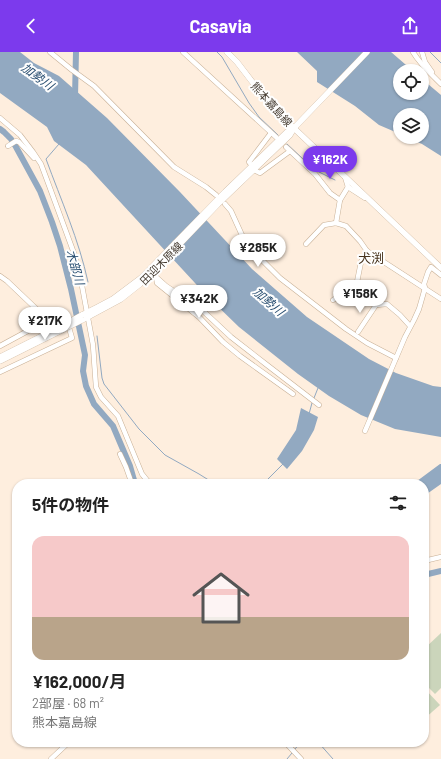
<!DOCTYPE html>
<html lang="ja">
<meta charset="utf-8">
<style>
:root{--surface:#fff;--page:#f6f6f6;--text:#222;--muted:#767676;--line:#e0e0e0;--accent:#7c3aed}
body{margin:0;font-family:Barlow,"Noto Sans JP",sans-serif;background:var(--page);color:var(--text);height:100vh;display:flex;flex-direction:column;font-size:15px;white-space:nowrap}
*{box-sizing:border-box;margin:0}
p{font-size:13px;color:var(--muted)}
.icon{flex:none;width:22px;height:22px;fill:none;stroke:currentColor;stroke-width:2;stroke-linecap:round;stroke-linejoin:round}
.map{position:relative;flex:1;overflow:hidden}
.details{position:absolute;left:12px;top:427px;width:417px;height:268px;display:flex;flex-direction:column;background:var(--surface);border-radius:16px;box-shadow:0 1px 3px #0004}
.details>*{flex:none}
.buttons{position:absolute;left:393px;top:12px;display:grid;gap:8px}
.buttons a{display:grid;place-items:center;width:36px;height:36px;border-radius:50%;background:var(--surface);box-shadow:0 1px 3px #0004;font-size:20px}
.price{position:absolute;translate:-50% -34px;padding:0 9px;border-radius:14px;background:#fff;color:#222;font-size:13px;line-height:26px;filter:drop-shadow(0 1px 2px #0008)}
.price::after{content:'';position:absolute;left:50%;top:24px;width:12px;height:9px;margin-left:-6px;background:inherit;clip-path:polygon(0 0,100% 0,50% 100%)}
.price.selected{background:var(--accent);color:#fff}
ul{padding:0;list-style:none}
li{display:grid;align-content:center;gap:8px;height:212px;padding:0 20px}
li+li{border-top:1px solid var(--line)}
li span{display:grid;place-items:center;height:124px;border-radius:12px;color:#555}
li>.icon{margin-inline-start:auto}
span .icon{width:72px;height:72px;fill:#fffc;stroke-width:1}
li b{font-size:17px}
h2{display:flex;justify-content:space-between;align-items:center;height:48px;padding:0 20px;font-size:17px}
header{display:flex;justify-content:space-between;align-items:center;height:52px;padding:0 20px;background:var(--accent);color:#fff;font-size:18px;font-weight:700}
.map>svg:first-child{display:block}
.green{fill:#cbd5bb}
.water{fill:#92a9c1}
.lines{fill:none;stroke-linecap:round;stroke-linejoin:round}
.stream{stroke:#92a9c1;stroke-width:1}
.river{stroke:#92a9c1;stroke-width:6}
.minor-casing{stroke:#c8b096;stroke-width:5.5}
.major-casing{stroke:#c8b096;stroke-width:6}
.minor{stroke:#fff;stroke-width:4.5}
.major{stroke:#fff;stroke-width:5.5}
.major-bridge-casing{stroke:#c8b096;stroke-width:6;stroke-linecap:butt}
.major-bridge{stroke:#fff;stroke-width:5.5}
.labels{text-anchor:middle;dominant-baseline:central;stroke-width:4;stroke-linejoin:round;paint-order:stroke}
.street-label{font-size:11px;fill:#42382d;stroke:#fefefe}
.water-label{font-size:12px;font-style:italic;fill:#264c6f;stroke:#fefefe}
.quarter-label{font-size:13px;fill:#48341e;stroke:#fefefe}
</style>
<header><svg class="icon" aria-label="back" viewBox="0 0 24 24"><path d="M15 5l-7 7 7 7"/></svg>Casavia<svg class="icon" aria-label="share" viewBox="0 0 24 24"><path d="M12 15V3M7 8l5-5 5 5M5 13v7h14v-7"/></svg></header>
<div class="map">
<svg width="441" height="707" viewBox="0 0 441 707">
<rect width="100%" height="100%" fill="#feeede"/>
<g class="green">
<path d="M441,581V636L435,642L424,631V597Z"/>
<path d="M424,636L440,653L424,667Z"/>
</g>
<g class="water">
<path d="M0,0H20L34,11L59,24L107,66L180,140L252,217L307,265L369,307L396,321L433,334L441,335V385L395,377L361,363L329,344L298,322L239,275L207,244L86,113L54,89L47,75L0,41Z"/>
<path d="M297,0H391L413,19H400V41H422V27L441,43V104L422,92L406,85H422V63H400V82L379,73L355,54L317,30V19Z"/>
<path d="M301,356L318,365L314,378L302,399L287,417L277,407L296,378Z"/>
<path d="M440,412H441V432L424,444V432H413Z"/>
</g>
<g class="lines">
<g class="stream">
<path d="M217,0L222,5L249,51L259,65L278,83"/>
<path d="M430,0L441,11"/>
<path d="M59,92L46,107C61,148 79,188 88,230"/>
<path d="M287,92L315,118L335,128"/>
<path d="M97,284L102,326L104,332L139,377L165,403L199,422L215,432"/>
<path d="M314,346L318,336"/>
<path d="M309,362L312,351"/>
<path d="M267,428L283,412"/>
<path d="M318,690L333,707"/>
<path d="M295,697L301,690"/>
<path d="M287,707L292,701"/>
</g>
<g class="river">
<path d="M75,45L76,0"/>
<path d="M0,77L4,80L11,87L16,95L40,139L52,170L60,194L71,237L85,303L83,319L86,334L94,352L113,374L130,414L134,428L137,432"/>
<path d="M424,523L441,519"/>
</g>
<defs>
<g id="minor">
<path d="M50,0L72,18L94,34L174,115L206,135L216,143"/>
<path d="M183,0L276,85"/>
<path d="M413,0C420,12 431,22 441,32"/>
<path d="M422,0L425,10L432,20"/>
<path d="M0,66L20,83L33,100L41,112L47,128L75,204L80,223L93,293L96,335L101,345L118,364L142,422L150,432"/>
<path d="M8,94L16,89L19,90L34,106"/>
<path d="M286,95L315,122L330,141L340,148"/>
<path d="M252,114L249,110L271,81"/>
<path d="M254,118L260,121L290,99"/>
<path d="M345,125L348,135L365,146"/>
<path d="M225,152L231,159L246,192L280,226L346,277L367,291L396,306"/>
<path d="M336,171L340,148L348,135"/>
<path d="M306,192L324,173L336,171L346,174L360,189L367,199L441,247"/>
<path d="M367,199L361,210L355,240L376,253L387,252L400,263L410,274"/>
<path d="M0,224L7,229L48,268"/>
<path d="M156,225L166,234L201,257L231,285L267,313L319,353"/>
<path d="M156,225L157,231L199,265L223,290L240,304L293,342"/>
<path d="M333,248L343,241L347,239L355,240"/>
<path d="M358,280L376,253"/>
<path d="M0,294L48,268L65,262L72,286L0,320"/>
<path d="M365,379L405,285L414,268L419,257L425,236L424,232L428,220L431,215L441,223"/>
<path d="M120,402L126,415L132,432"/>
<path d="M424,509L441,505"/>
<path d="M285,690L301,707"/>
<path d="M51,707L69,690"/>
</g>
<g id="major">
<path d="M227,0L237,10L264,45L278,61L441,216"/>
<path d="M82,263L98,255L113,247L141,226L225,140L252,114L287,80L293,76"/>
<path d="M82,268L121,247L140,232L157,216L218,152L290,83L294,76L367,0"/>
<path d="M0,305L60,275"/>
<path d="M0,309L62,278"/>
</g>
</defs>
<use href="#minor" class="minor-casing"/>
<use href="#major" class="major-casing"/>
<use href="#minor" class="minor"/>
<use href="#major" class="major"/>
<defs>
<g id="major-bridge">
<path d="M60,275L82,263"/>
<path d="M62,278L82,268"/>
</g>
</defs>
<use href="#major-bridge" class="major-bridge-casing"/>
<use href="#major-bridge" class="major-bridge"/>
</g>
<g class="labels">
<g class="street-label">
<text transform="translate(272 52) rotate(48)">熊本嘉島線</text>
<text transform="translate(161 211) rotate(-45)">田迎木原線</text>
</g>
<g class="water-label">
<text transform="translate(38 24) rotate(36)">加勢川</text>
<text transform="translate(76 215) rotate(74)">木部川</text>
<text transform="translate(269 249) rotate(41)">加勢川</text>
</g>
<g class="quarter-label">
<text x="371" y="206">犬渕</text>
</g>
</g>
</svg>
<div class="buttons">
<a><svg class="icon" aria-label="locate" viewBox="0 0 24 24"><circle cx="12" cy="12" r="6"/><path d="M12 2v4M12 18v4M2 12h4M18 12h4"/></svg></a>
<a><svg class="icon" aria-label="layers" viewBox="0 0 24 24"><path d="M12 4l9 5-9 5-9-5zM3 14l9 5 9-5"/></svg></a>
</div>
<b class="price selected" style="left:330px;top:128px">¥162K</b>
<b class="price" style="left:258px;top:216px">¥285K</b>
<b class="price" style="left:360px;top:262px">¥158K</b>
<b class="price" style="left:199px;top:267px">¥342K</b>
<b class="price" style="left:45px;top:289px">¥217K</b>
<section class="details">
<h2>5件の物件<svg class="icon" aria-label="filters" viewBox="0 0 24 24"><path d="M4 7h16M4 17h16"/><circle cx="9" cy="7" r="2"/><circle cx="15" cy="17" r="2"/></svg></h2>
<ul>
<li><span style="background:linear-gradient(#f6c9c9 65%,#b9a48a 0)"><svg class="icon" aria-label="home" viewBox="0 0 24 24"><path d="M3 11l9-7 9 7M6 9v11h12V9"/></svg></span><div><b>¥162,000/月</b><p>2部屋 · 68 m²</p><p>熊本嘉島線</p></div></li>
</ul>
</section>
</div>
